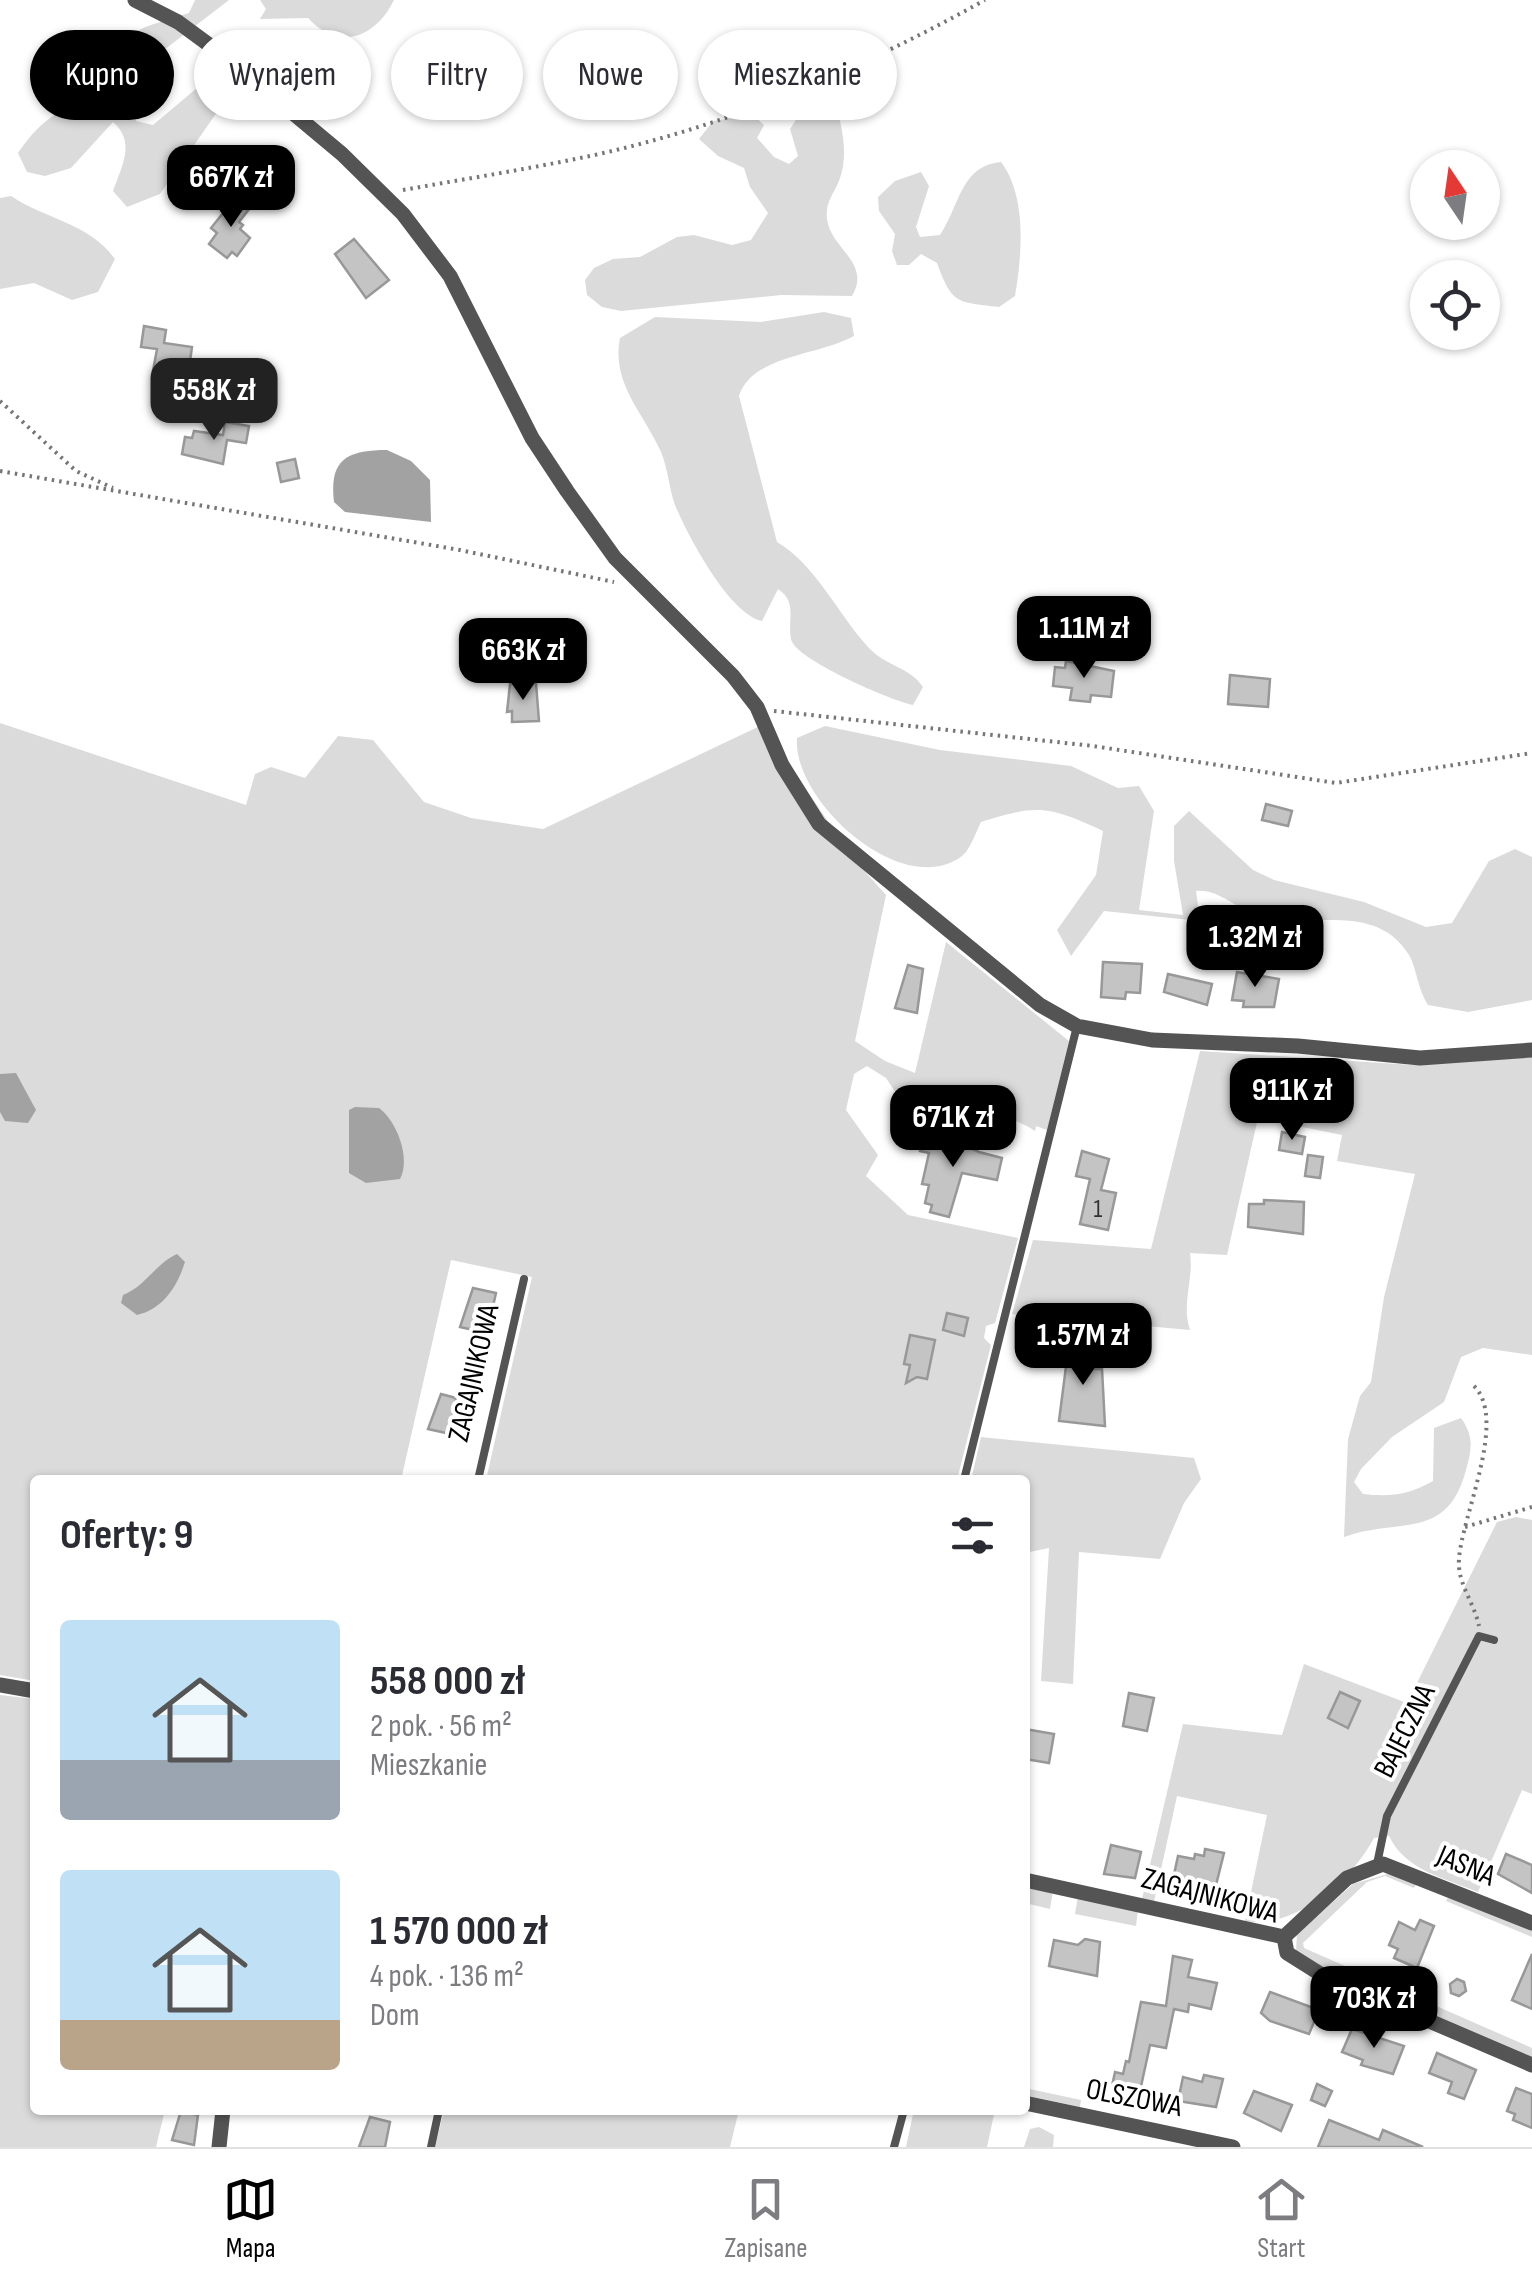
<!DOCTYPE html>
<html lang="pl">
<meta charset="utf-8">
<style>
:root{--surface:#fff;--page:#f2f2f3;--text:#2b2b33;--muted:#7c7c81;--line:#e1e1e2;--accent:#000}
body{margin:0;font-family:"Sofia Sans Condensed",sans-serif;background:var(--page);color:var(--text);height:100vh;display:flex;flex-direction:column;font-size:38px;white-space:nowrap}
*{box-sizing:border-box;margin:0}
p{font-size:32px;color:var(--muted)}
.icon{flex:none;width:55px;height:55px;fill:none;stroke:currentColor;stroke-width:2;stroke-linecap:round;stroke-linejoin:round}
.map{position:relative;flex:1;overflow:hidden}
.side{position:absolute;left:30px;top:1475px;width:1000px;height:640px;display:flex;flex-direction:column;background:var(--surface);border-radius:10px;box-shadow:0 2px 8px #0004}
.side>*{flex:none}
.top-card{position:absolute;left:30px;top:30px;width:1000px;height:90px;display:flex;gap:20px}
.needle{width:65px;rotate:347deg}
.tools{position:absolute;left:1410px;top:150px;display:grid;gap:20px}
.tools a{display:grid;place-items:center;width:90px;height:90px;border-radius:50%;background:var(--surface);box-shadow:0 2px 8px #0004;font-size:50px}
.price{position:absolute;translate:-50% -85px;padding:0 22px;border-radius:20px;background:var(--accent);color:#fff;font-size:32px;line-height:65px;filter:drop-shadow(0 2px 5px #0008)}
.price::after{content:'';position:absolute;left:50%;top:60px;width:30px;height:22px;margin-left:-15px;background:inherit;clip-path:polygon(0 0,100% 0,50% 100%)}
.price.selected{background:#222;color:#fff}
ul{padding:0;list-style:none}
li{display:flex;align-items:center;gap:30px;height:250px;padding:0 30px}
li span{display:grid;place-items:center;flex:none;width:280px;height:200px;border-radius:10px;color:#555}
li>.icon{margin-inline-start:auto}
span .icon{width:120px;height:120px;fill:#fffc;stroke-width:1}
li b{font-size:42px}
h2{display:flex;justify-content:space-between;align-items:center;height:120px;padding:0 30px;font-size:42px}
.tag{padding:0 35px;border-radius:45px;background:var(--surface);box-shadow:0 2px 8px #0004;font-size:35px;line-height:90px}
.tag.selected{background:var(--accent);color:#fff}
.tab-bar{display:flex;justify-content:space-around;align-items:center;height:140px;border-top:2px solid var(--line);background:var(--surface);font-size:28px;color:var(--muted)}
.tab-bar a{display:grid;justify-items:center;gap:5px}
.tab-bar .selected{color:var(--accent)}
.map>svg:first-child{display:block}
.green{fill:#dbdbdb}
.water{fill:#a2a2a2}
.building{fill:#c4c4c4;stroke:#989898;stroke-width:2.5}
.lines{fill:none;stroke-linecap:round;stroke-linejoin:round}
.path{stroke:#767676;stroke-width:4;stroke-dasharray:2.5 5;stroke-linecap:butt}
.service{stroke:#545454;stroke-width:8}
.minor{stroke:#545454;stroke-width:15}
.labels{text-anchor:middle;dominant-baseline:central;stroke-width:8;stroke-linejoin:round;paint-order:stroke}
.number-label{font-size:25px;fill:#313131}
.street-label{font-size:30px;fill:#000;stroke:#fff}
</style>
<div class="map">
<svg width="1532" height="2147" viewBox="0 0 1532 2147">
<rect width="100%" height="100%" fill="#fff"/>
<g class="green">
<path d="M195,0H229L134,73L136,121L153,125L222,67L233,79L222,105L160,194L127,207L113,191C122,166 136,142 113,122L71,168L45,176L27,172L18,153C46,112 63,112 102,88C129,25 127,33 189,13Z"/>
<path d="M260,0H394C375,39 338,51 308,18L260,19L266,9Z"/>
<path d="M801,88L822,91L836,103C842,129 849,155 839,181C833,195 825,203 827,219C830,248 872,263 852,296L781,295L621,311L602,307L587,295L585,280L594,268L613,259L640,257L677,237L694,235L732,245L751,240L768,213L750,187L744,168L718,156L699,139L713,121L753,115L764,125L757,138L774,157L789,164L798,156L790,129L805,106L794,95Z"/>
<path d="M1001,162C1027,196 1022,255 1015,296L999,307C956,302 952,304 937,263L921,254L909,265H897L892,251L895,234L879,211L878,197L895,181L921,172L929,186L916,227L920,237L940,235C960,206 960,166 1001,162Z"/>
<path d="M11,196C45,219 89,223 115,259L98,292L72,300L34,283L0,289V198Z"/>
<path d="M824,312L851,318L854,336C818,356 752,355 739,396L777,542C815,564 838,614 868,647C885,666 910,667 923,687L913,705C892,701 794,659 791,639C787,621 798,602 778,589L762,621C729,614 688,536 675,505C669,488 668,469 661,452C644,413 611,384 620,338L655,317L761,322Z"/>
<path d="M0,723L246,805L255,774L271,767L305,778L338,736L373,740L424,802L471,818L543,829L762,725L853,858L886,895L855,1041L885,1061L915,1073L946,942L1069,1041L1047,1130L1036,1126L1035,1131C994,1104 942,1111 898,1096L886,1078L867,1066L854,1074L846,1110L878,1155L866,1176L908,1215L1018,1238L995,1323L986,1326L984,1338L991,1345L957,1480H486L532,1277L451,1260L401,1480H35V1681L0,1675Z"/>
<path d="M825,726L940,750L1071,766L1118,788L1139,786L1154,811L1139,910L1183,915L1174,861V826L1189,811L1253,870L1274,880L1364,902L1426,927L1452,923L1489,861L1515,849L1532,857V1000L1468,1012L1428,1005C1417,987 1416,966 1409,955C1375,900 1310,930 1259,916C1237,910 1220,889 1196,891L1200,921L1104,911L1071,956L1057,930L1096,875L1103,831C1049,806 1037,804 981,822C976,832 970,850 962,856C902,901 792,800 797,738Z"/>
<path d="M1200,1051L1412,1065L1532,1057V1355L1483,1348L1461,1357L1444,1402L1392,1437L1361,1469L1354,1482L1363,1494C1390,1497 1409,1495 1433,1481L1434,1428L1461,1418C1474,1436 1472,1449 1466,1470C1447,1542 1398,1517 1344,1537L1348,1439L1360,1396L1371,1382L1384,1297L1415,1174L1337,1161L1342,1135L1258,1118L1227,1255L1190,1253C1194,1280 1181,1303 1190,1330L1012,1314L1033,1240L1151,1249Z"/>
<path d="M981,1437L1194,1458L1201,1479L1184,1503L1160,1559L1079,1552L1073,1684L1041,1681L1049,1548L1025,1553V1480H971Z"/>
<path d="M1516,1517L1532,1520V1794L1522,1790L1478,1892C1446,1879 1405,1870 1389,1836L1374,1838C1352,1880 1294,1930 1245,1921L1267,1815L1177,1796L1154,1902L1142,1899L1183,1724L1282,1735L1304,1664L1407,1703L1497,1522Z"/>
<path d="M0,1695L35,1699V2110H165L156,2147H0Z"/>
<path d="M1391,1873L1417,1882L1414,1888L1385,1876L1367,1882L1303,1943L1304,1948L1532,2048V2060L1316,1966L1296,1951L1297,1934L1353,1884Z"/>
<path d="M1025,1885L1053,1891L1050,1909L1025,1903Z"/>
<path d="M1450,1894L1532,1929V1937L1446,1901Z"/>
<path d="M1078,1896L1138,1909L1136,1926L1075,1914Z"/>
<path d="M1025,2088L1081,2100L1080,2107L1025,2095Z"/>
<path d="M444,2110H739L730,2147H435Z"/>
<path d="M914,2110H995L987,2147H906Z"/>
<path d="M1039,2127L1054,2135L1053,2147H1024L1030,2129Z"/>
</g>
<g class="water">
<path d="M387,450L411,461L430,480L431,522L345,512L334,502C329,460 346,450 387,450Z"/>
<path d="M16,1073L36,1110L28,1123L5,1121L0,1112V1074Z"/>
<path d="M355,1107L379,1108C397,1121 411,1159 400,1179L366,1183L349,1173V1110Z"/>
<path d="M177,1254L185,1262C177,1287 163,1309 137,1315L121,1303L123,1295C146,1286 155,1264 177,1254Z"/>
</g>
<g class="building">
<path d="M236,197L250,208L239,222L243,225L240,229L250,238L237,256L232,252L227,258L209,244L217,233L211,228Z"/>
<path d="M354,239L389,280L366,298L335,254Z"/>
<path d="M144,326L166,330L164,343L192,347L188,375L153,371L157,349L141,347Z"/>
<path d="M225,422L249,426L246,443L227,440L223,464L182,454L185,437L192,438L194,431L223,435Z"/>
<path d="M295,459L299,478L281,482L277,463Z"/>
<path d="M1066,661L1114,671L1111,697L1091,695L1090,702L1070,700L1072,688L1053,686L1055,667L1065,668Z"/>
<path d="M1230,675L1270,679L1268,707L1228,704Z"/>
<path d="M536,683L539,721L512,722V711L507,712L510,684Z"/>
<path d="M1266,804L1292,811L1288,826L1262,820Z"/>
<path d="M1103,962L1142,964L1140,993L1126,992L1125,999L1101,997Z"/>
<path d="M908,965L923,969L917,1013L895,1008Z"/>
<path d="M1237,972L1279,979L1274,1007H1243L1244,1001L1232,1000Z"/>
<path d="M1168,974L1212,984L1207,1005L1164,992Z"/>
<path d="M1282,1132L1305,1137L1302,1154L1279,1150Z"/>
<path d="M923,1135L969,1142L968,1147L979,1152L1002,1158L997,1180L962,1173L949,1217L930,1212L932,1205L925,1203L929,1185L922,1184L929,1153L920,1151Z"/>
<path d="M1082,1151L1109,1159L1101,1190L1116,1193L1108,1230L1080,1224L1090,1179L1076,1176Z"/>
<path d="M1308,1155L1323,1157L1320,1178L1305,1176Z"/>
<path d="M1264,1200L1304,1202L1303,1234L1248,1227L1249,1204H1264Z"/>
<path d="M473,1288L496,1293L487,1333L460,1327Z"/>
<path d="M947,1313L968,1318L964,1336L943,1330Z"/>
<path d="M910,1335L935,1340L927,1379L917,1377L906,1383L910,1365L904,1364Z"/>
<path d="M1069,1343L1097,1346L1095,1369H1102L1105,1426L1059,1421Z"/>
<path d="M441,1394L456,1398L453,1413L469,1416L464,1437L428,1429Z"/>
<path d="M1340,1692L1360,1701L1348,1728L1328,1718Z"/>
<path d="M1129,1693L1154,1698L1147,1731L1123,1726Z"/>
<path d="M1025,1729L1054,1734L1049,1763L1025,1759Z"/>
<path d="M1111,1845L1141,1852L1135,1878L1104,1874Z"/>
<path d="M1205,1849L1224,1853L1216,1885L1173,1879L1178,1856L1194,1859L1195,1854L1204,1856Z"/>
<path d="M1506,1854L1532,1865V1893L1498,1874Z"/>
<path d="M1420,1920L1434,1926L1417,1968L1394,1958L1398,1949L1389,1945L1399,1922L1415,1930Z"/>
<path d="M1085,1939L1100,1942L1097,1976L1049,1966L1054,1940L1078,1945Z"/>
<path d="M1532,1954V2009L1512,2000Z"/>
<path d="M1173,1956L1192,1960L1188,1977L1217,1983L1211,2009L1189,2004L1188,2012L1174,2009L1166,2048L1150,2045L1140,2091L1112,2086L1115,2072L1123,2074L1126,2061L1129,2062L1141,2002L1166,2006Z"/>
<path d="M1457,1979L1464,1982L1466,1991L1459,1996L1451,1993L1450,1984Z"/>
<path d="M1270,1992L1319,2010L1309,2034L1270,2021L1261,2013Z"/>
<path d="M1352,2029L1404,2046L1393,2074L1361,2065L1363,2060L1342,2052Z"/>
<path d="M1437,2053L1476,2070L1464,2099L1448,2093L1452,2082L1429,2073Z"/>
<path d="M1204,2075L1223,2079L1216,2107L1178,2101L1183,2077L1202,2082Z"/>
<path d="M1317,2084L1332,2091L1325,2106L1311,2100Z"/>
<path d="M1516,2088L1532,2094V2128L1513,2120L1515,2114L1507,2111Z"/>
<path d="M1254,2091L1292,2105L1281,2131L1244,2113Z"/>
<path d="M181,2111L198,2115L194,2145L172,2140Z"/>
<path d="M370,2117L390,2122L385,2147H359Z"/>
<path d="M1329,2120L1379,2140L1383,2130L1423,2147H1318Z"/>
</g>
<g class="lines">
<g class="path">
<path d="M403,190C465,179 528,169 590,156C729,126 861,69 985,0"/>
<path d="M0,401L76,471L113,488"/>
<path d="M0,471L460,550L614,582"/>
<path d="M774,711L1093,746L1336,783L1532,753"/>
<path d="M1474,1386C1508,1420 1462,1515 1459,1559C1457,1583 1474,1602 1479,1626"/>
<path d="M1465,1527L1532,1507"/>
</g>
<g class="service">
<path d="M478,1480L524,1279"/>
<path d="M964,1480L1077,1026"/>
<path d="M1377,1864L1387,1816L1479,1636L1494,1640"/>
<path d="M431,2147L439,2110"/>
<path d="M894,2147L904,2110"/>
</g>
<g class="minor">
<path d="M135,0L178,22L227,58L342,154L403,214L450,276L532,438L567,491L615,558L733,676L757,707L782,765L819,824L1040,1005L1077,1026L1152,1040L1298,1046L1420,1058L1532,1050"/>
<path d="M0,1685L35,1691"/>
<path d="M1025,1880L1284,1937"/>
<path d="M1284,1937L1287,1953L1322,1975L1532,2065"/>
<path d="M1284,1937L1347,1878L1383,1864L1532,1923"/>
<path d="M1025,2103L1233,2147"/>
<path d="M219,2147L223,2110"/>
</g>
</g>
<g class="labels">
<g class="number-label">
<text x="1098" y="1209">1</text>
</g>
<g class="street-label">
<text transform="translate(474 1373) rotate(-77)">ZAGAJNIKOWA</text>
<text transform="translate(1405 1731) rotate(-63)">BAJECZNA</text>
<text transform="translate(1466 1866) rotate(23)">JASNA</text>
<text transform="translate(1210 1896) rotate(15)">ZAGAJNIKOWA</text>
<text transform="translate(1134 2098) rotate(11)">OLSZOWA</text>
</g>
</g>
</svg>
<div class="tools">
<a><svg class="needle" viewBox="-14 -14 28 28"><path d="M0-13l5 13h-10z" fill="#e53935"/><path d="M0 13l5-13h-10z" fill="#7c7c81"/></svg></a>
<a><svg class="icon" aria-label="locate" viewBox="0 0 24 24"><circle cx="12" cy="12" r="6"/><path d="M12 2v4M12 18v4M2 12h4M18 12h4"/></svg></a>
</div>
<b class="price" style="left:231px;top:230px">667K zł</b>
<b class="price selected" style="left:214px;top:443px">558K zł</b>
<b class="price" style="left:1084px;top:681px">1.11M zł</b>
<b class="price" style="left:523px;top:703px">663K zł</b>
<b class="price" style="left:1255px;top:990px">1.32M zł</b>
<b class="price" style="left:1292px;top:1143px">911K zł</b>
<b class="price" style="left:953px;top:1170px">671K zł</b>
<b class="price" style="left:1083px;top:1388px">1.57M zł</b>
<b class="price" style="left:1374px;top:2051px">703K zł</b>
<div class="top-card">
<a class="tag selected">Kupno</a>
<a class="tag">Wynajem</a>
<a class="tag">Filtry</a>
<a class="tag">Nowe</a>
<a class="tag">Mieszkanie</a>
</div>
<section class="side">
<h2>Oferty: 9<svg class="icon" aria-label="filters" viewBox="0 0 24 24"><path d="M4 7h16M4 17h16"/><circle cx="9" cy="7" r="2"/><circle cx="15" cy="17" r="2"/></svg></h2>
<ul>
<li><span style="background:linear-gradient(#bfe0f5 70%,#9aa5b1 0)"><svg class="icon" aria-label="home" viewBox="0 0 24 24"><path d="M3 11l9-7 9 7M6 9v11h12V9"/></svg></span><div><b>558 000 zł</b><p>2 pok. · 56 m²</p><p>Mieszkanie</p></div></li>
<li><span style="background:linear-gradient(#bfe0f5 75%,#b9a48a 0)"><svg class="icon" aria-label="home" viewBox="0 0 24 24"><path d="M3 11l9-7 9 7M6 9v11h12V9"/></svg></span><div><b>1 570 000 zł</b><p>4 pok. · 136 m²</p><p>Dom</p></div></li>
</ul>
</section>
</div>
<nav class="tab-bar">
<a class="selected"><svg class="icon" aria-label="map" viewBox="0 0 24 24"><path d="M3 6l6-2 6 2 6-2v14l-6 2-6-2-6 2zM9 4v14M15 6v14"/></svg>Mapa</a>
<a><svg class="icon" aria-label="saved" viewBox="0 0 24 24"><path d="M7 4h10v16l-5-4-5 4z"/></svg>Zapisane</a>
<a><svg class="icon" aria-label="home" viewBox="0 0 24 24"><path d="M3 11l9-7 9 7M6 9v11h12V9"/></svg>Start</a>
</nav>
